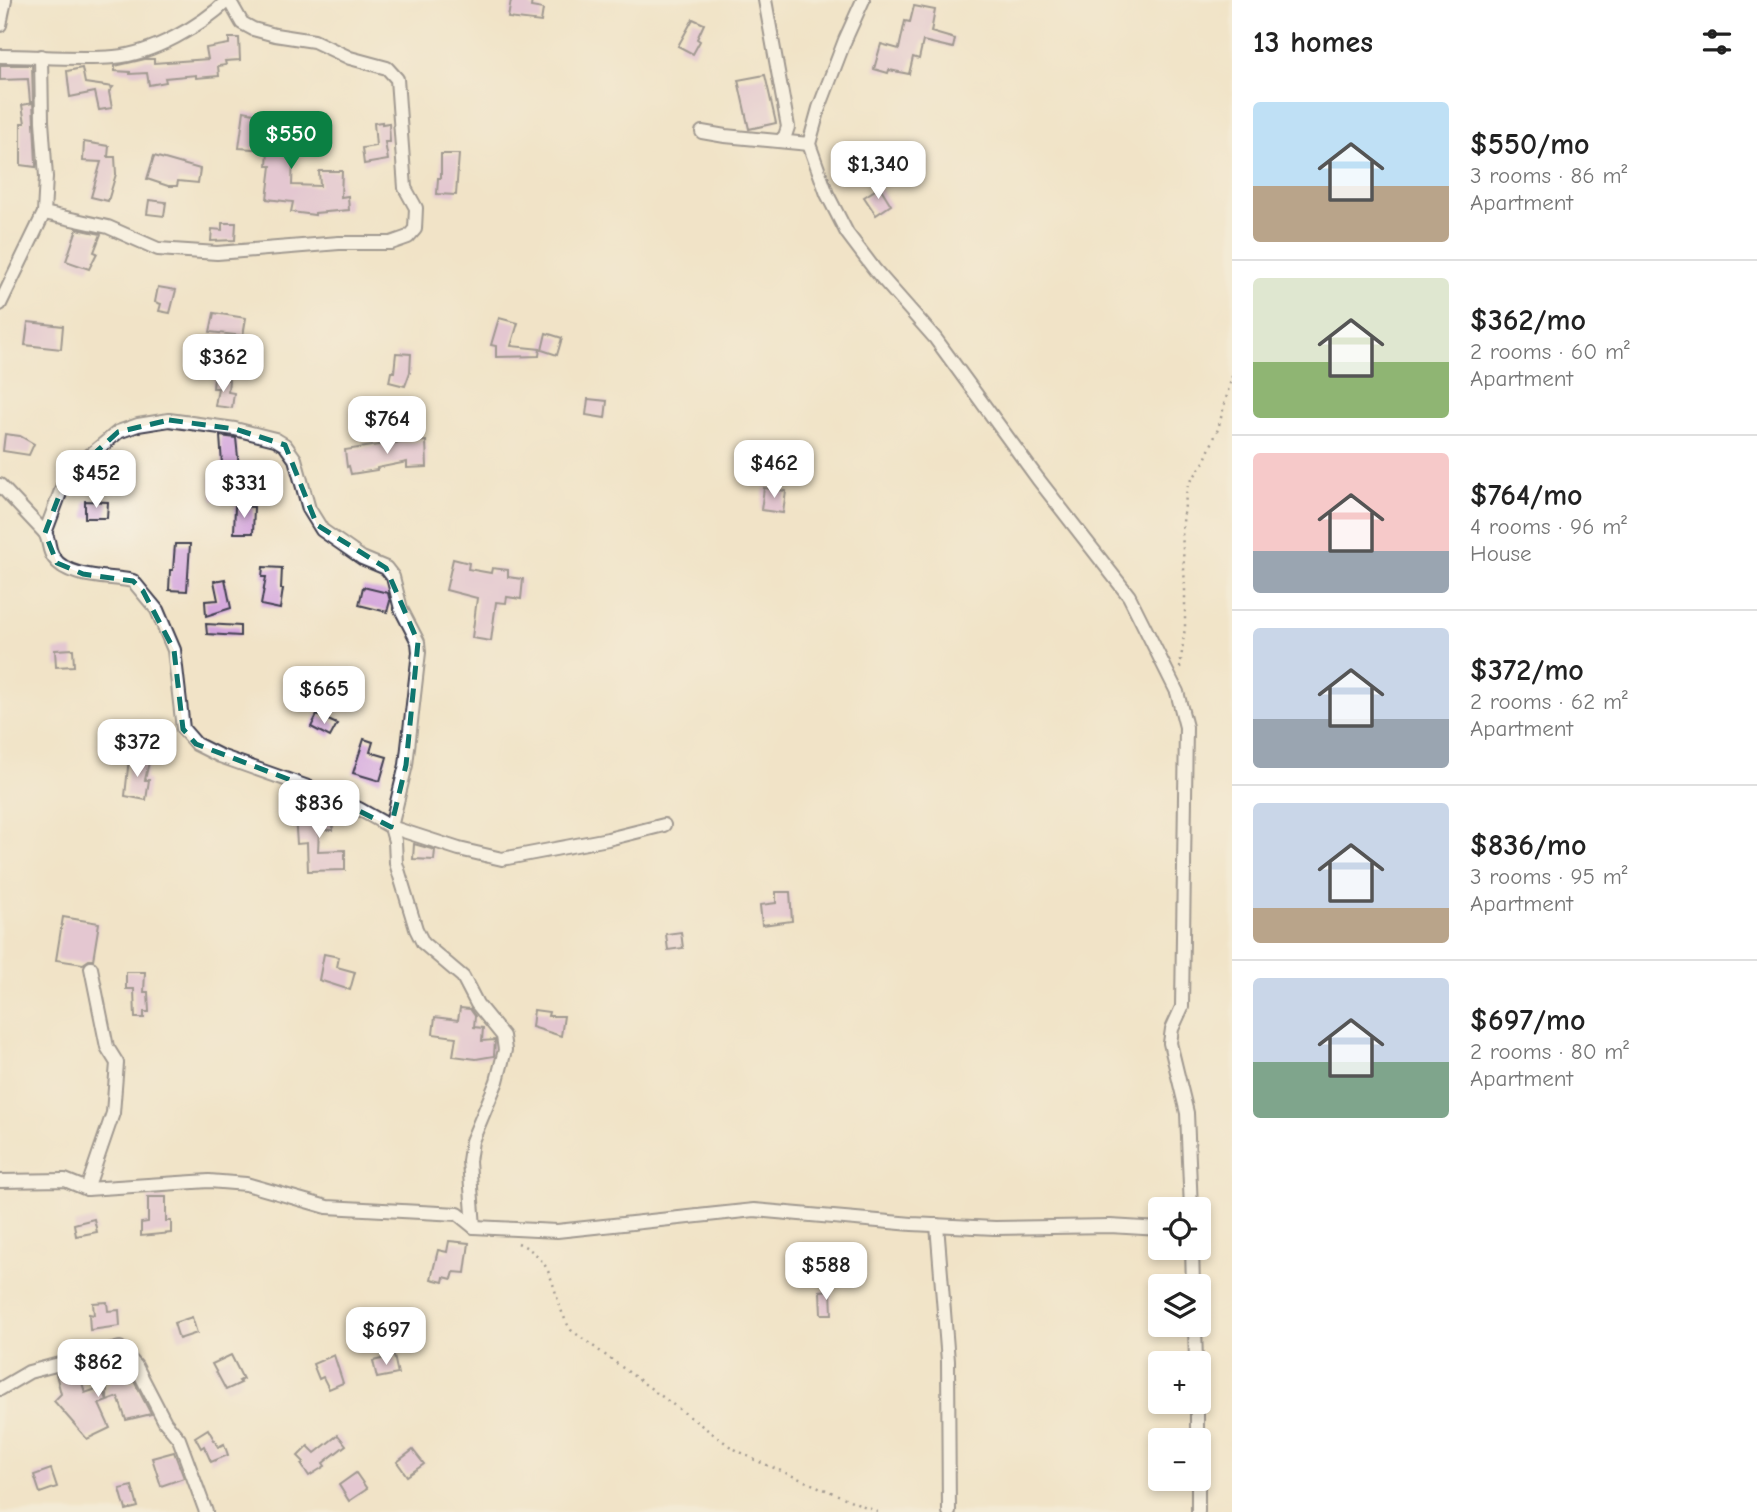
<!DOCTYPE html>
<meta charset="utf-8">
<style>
:root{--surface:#fff;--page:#f6f6f6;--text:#222;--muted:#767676;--line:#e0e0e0;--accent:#0b8043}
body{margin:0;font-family:"Comic Neue",sans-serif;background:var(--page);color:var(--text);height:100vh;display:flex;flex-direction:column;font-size:26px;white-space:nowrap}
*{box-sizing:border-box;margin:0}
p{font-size:23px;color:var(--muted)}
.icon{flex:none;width:38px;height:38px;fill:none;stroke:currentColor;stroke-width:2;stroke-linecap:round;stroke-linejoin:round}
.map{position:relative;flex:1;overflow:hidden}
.details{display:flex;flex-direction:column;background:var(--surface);width:525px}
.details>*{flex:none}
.fabs{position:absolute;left:1148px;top:1197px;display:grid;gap:14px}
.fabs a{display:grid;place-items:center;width:63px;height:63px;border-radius:7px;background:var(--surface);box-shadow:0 4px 10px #0003;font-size:35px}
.price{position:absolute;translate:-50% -60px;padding:0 16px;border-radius:14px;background:#fff;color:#222;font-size:23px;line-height:46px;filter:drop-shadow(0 2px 4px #0008)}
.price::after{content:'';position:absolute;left:50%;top:42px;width:21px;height:16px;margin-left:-10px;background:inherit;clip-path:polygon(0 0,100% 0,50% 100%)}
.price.current{background:var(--accent);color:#fff}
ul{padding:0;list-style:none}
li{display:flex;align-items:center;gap:21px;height:175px;padding:0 21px}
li+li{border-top:2px solid var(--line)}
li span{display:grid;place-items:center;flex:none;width:196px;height:140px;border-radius:7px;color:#555}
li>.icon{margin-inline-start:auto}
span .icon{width:84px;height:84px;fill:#fffc;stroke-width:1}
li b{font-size:30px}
h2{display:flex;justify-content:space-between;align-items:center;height:84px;padding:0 21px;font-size:30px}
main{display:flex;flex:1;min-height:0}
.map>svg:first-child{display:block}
.building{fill:#d4a5dd}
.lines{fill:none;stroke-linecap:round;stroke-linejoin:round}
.minor-casing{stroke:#413f50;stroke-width:16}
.path{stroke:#413f50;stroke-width:2.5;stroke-dasharray:2 5;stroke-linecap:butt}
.minor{stroke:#fff;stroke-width:12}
.marked{fill:none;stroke:#0f766e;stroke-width:5;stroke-dasharray:14 9;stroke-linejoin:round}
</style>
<main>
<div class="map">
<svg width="1232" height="1512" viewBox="0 0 1232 1512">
<rect width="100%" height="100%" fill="#f7f3e8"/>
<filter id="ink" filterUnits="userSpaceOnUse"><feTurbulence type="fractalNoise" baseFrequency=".0143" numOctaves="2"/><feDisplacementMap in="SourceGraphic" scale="14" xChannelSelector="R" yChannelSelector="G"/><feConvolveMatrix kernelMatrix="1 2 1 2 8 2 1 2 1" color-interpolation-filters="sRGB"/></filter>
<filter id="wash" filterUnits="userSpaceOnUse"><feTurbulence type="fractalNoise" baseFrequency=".00686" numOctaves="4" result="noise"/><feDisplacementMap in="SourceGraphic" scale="28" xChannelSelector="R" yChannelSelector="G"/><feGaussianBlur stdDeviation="1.57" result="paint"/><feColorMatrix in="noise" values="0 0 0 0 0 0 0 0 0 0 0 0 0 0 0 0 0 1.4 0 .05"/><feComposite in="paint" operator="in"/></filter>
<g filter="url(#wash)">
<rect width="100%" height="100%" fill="#f1e3c7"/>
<g id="blocks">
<g class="building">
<path d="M511,0H532L531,7L543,9L541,22L508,18Z"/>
<path d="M914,6L935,10L931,32L955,39L953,48L923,41L919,59L913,57L909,74L889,70L888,73L874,69L881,44L899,49L905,21L910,22Z"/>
<path d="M693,19L704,24L697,39L700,41L693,54L678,46Z"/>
<path d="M229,38H239L240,60L225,61L226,65L218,66L219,76L196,78V75L165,78L166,82L149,85L147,73L130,74V72L115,71V66L145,59H154V63L208,59L206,48L229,44Z"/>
<path d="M0,65H32L33,102H30L28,79L0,80Z"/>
<path d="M82,68L85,83L113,87L109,92L112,108L99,110L95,92L70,97L67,71Z"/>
<path d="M765,75L776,123L749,129L738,80Z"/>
<path d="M33,103L36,163V167L21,165V123H25L22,105Z"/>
<path d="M244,111L259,114L258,121L285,125L281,155H293L292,185L320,186L319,171H342L341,197L348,196L349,210L315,213V215L291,212L293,202L267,199L271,166H267L268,150L239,148Z"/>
<path d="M382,122V124L389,123L390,142H385L388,160L364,164L362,148L376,146L374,123Z"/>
<path d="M84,142L109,146L108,157H115L116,174L108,201L91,197L101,162L83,161Z"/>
<path d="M441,154H459L456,195L437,194L438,178H441Z"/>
<path d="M154,156L200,169L198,183L178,181L177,186H168L147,179Z"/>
<path d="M880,187L891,205L876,215L864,197Z"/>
<path d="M149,200L166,202L164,216L147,214Z"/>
<path d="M222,223H236L235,240L211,241L212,229L222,230Z"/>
<path d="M77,229L101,234L94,252L97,253L89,269L66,261Z"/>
<path d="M158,287L176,290L170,313L159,311L161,304L155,302Z"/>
<path d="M214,313L246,318L243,336L210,332Z"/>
<path d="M499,318L518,323L511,346L540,349L539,356L496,357V346L491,345Z"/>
<path d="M28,322L63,326L61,349L25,345Z"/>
<path d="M546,333L562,338L557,355L542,350Z"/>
<path d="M396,353L411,354L410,372L405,386L389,382L391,372H394Z"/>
<path d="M214,378L229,380L228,392L234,393L232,408L215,406L218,388H213Z"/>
<path d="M588,399L607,401L605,418L586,415Z"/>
<path d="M5,434L20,436L34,444L29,455L3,451Z"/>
<path d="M220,436L236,438L242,497L213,500L211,479L223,478Z"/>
<path d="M426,441L427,467L407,468V462L377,468V470L351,474L349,466L347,467L345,450L392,443Z"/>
<path d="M764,488L786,491L783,513L761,510Z"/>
<path d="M85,501L108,502L107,518H85Z"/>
<path d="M235,506L254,507L253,533H234Z"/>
<path d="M175,544H190L187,591L169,590L170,570H173Z"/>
<path d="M453,559L469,563L468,569L491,573L492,568L508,570V577L523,579L521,599L507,597L506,603L496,602L491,641L472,638L477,598L446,590Z"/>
<path d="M263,567L282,568L281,589H283L280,609L261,605L266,577H262Z"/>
<path d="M225,579L231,608L206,616L205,601L218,600L214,581Z"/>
<path d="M363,587L388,593L390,601L387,612L359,605Z"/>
<path d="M206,624L240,626V636L207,634Z"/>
<path d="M73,649L74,666L56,667L55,650Z"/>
<path d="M317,715L337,724L330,737L311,727Z"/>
<path d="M364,739L373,742L370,752L387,757L380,781L353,773Z"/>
<path d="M129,758L149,762L145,780H149L146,800L125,796Z"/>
<path d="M332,807L333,830H319L318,851L345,850V870L308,871L307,843L297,844L295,815L312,814V809Z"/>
<path d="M414,844L435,850L434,860L413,859Z"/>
<path d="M776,892H790L792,921L762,925L760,905L776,903Z"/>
<path d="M63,917L99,923L93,960H89L83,964L56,960Z"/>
<path d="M681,932L683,948L668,950L666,934Z"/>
<path d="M324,954L339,957L337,967L355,972L350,990L319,980Z"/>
<path d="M126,972H145L144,992H148L149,1012H144V1018H135L134,989H126Z"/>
<path d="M460,1008L470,1009L475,1016L474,1027L483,1028L482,1041L495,1040L494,1056L476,1059L453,1056L456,1037L433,1034L435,1017L458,1020Z"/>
<path d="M534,1010L549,1012L548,1016H564L561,1036L532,1027Z"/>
<path d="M148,1197H166V1221H171V1233L141,1236V1223L148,1222Z"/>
<path d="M94,1219L97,1232L76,1236L74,1224Z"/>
<path d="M449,1241L469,1243L465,1273L454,1272L452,1279L444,1277L443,1282L431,1279L438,1250L447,1252Z"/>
<path d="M831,1290L832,1314H821L820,1291Z"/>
<path d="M107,1302L108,1311L119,1310L120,1326L90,1330L89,1314L94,1315L93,1303Z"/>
<path d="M192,1317L197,1333L179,1339L174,1323Z"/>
<path d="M231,1355L243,1379L239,1381L241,1383L226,1390L212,1364Z"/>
<path d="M334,1355L343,1383L329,1389L323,1377L319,1379L313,1364Z"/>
<path d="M394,1356L398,1374L377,1378L373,1361Z"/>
<path d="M117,1358L124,1366L129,1383L134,1381L151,1414L126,1420L118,1397L99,1404L110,1428L87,1439L54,1401L61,1394L56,1374L78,1368L85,1393L102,1387L107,1400V1386L111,1385L106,1361Z"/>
<path d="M208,1429L218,1447L224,1444L228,1455L211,1462L204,1446L201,1448L195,1437Z"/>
<path d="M338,1435L346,1445L323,1463L325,1466L309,1476L301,1464L304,1462L298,1456L308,1446L315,1453Z"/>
<path d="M413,1450L424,1464L407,1476L397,1462Z"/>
<path d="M174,1452L184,1478L161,1486L152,1458Z"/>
<path d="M51,1469L57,1487L40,1493L34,1475Z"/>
<path d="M356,1473L367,1489L349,1501L339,1485Z"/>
<path d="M132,1486L138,1507L126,1510L120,1489Z"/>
</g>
</g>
</g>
<g filter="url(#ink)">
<use href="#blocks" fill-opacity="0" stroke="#413f50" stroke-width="2"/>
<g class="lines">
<defs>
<g id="minor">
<path d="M765,0L788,127L785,136L780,141"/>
<path d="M863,0L845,40L819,108L809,144L827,194L847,233L875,270L935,338L1038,479L1129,596L1177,692L1186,727L1182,1007L1172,1029L1170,1043L1187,1113L1191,1209"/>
<path d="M0,25L5,0"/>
<path d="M0,56C37,56 77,60 114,57C152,54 201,26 228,0"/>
<path d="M702,132L725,136L809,144"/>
<path d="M44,213L108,227L158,249L217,253L339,243H391L408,237L415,229L416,208L405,188L397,79L387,68L350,58L314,41L275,35L253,29L242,23L229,0"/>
<path d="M0,304L44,213L46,177L42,121L41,56"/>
<path d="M0,485L45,533C50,541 48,551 54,558C68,579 111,576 133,581L157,610L174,650L183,729L196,744L220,756L322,792L359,809L391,827L459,849L502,859L608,839L664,825"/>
<path d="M45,533L65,480L78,465L118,432L138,425L169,420L235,429L275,439L285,445L295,459L309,509L322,530L362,558L386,568L393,577L401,609L418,642L419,652L406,765L391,827L395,841L396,863L416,929L423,943L463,977L477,1004L503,1036L505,1050L497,1081L472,1141L469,1161L474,1227"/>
<path d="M0,1181L65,1180L87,1189L209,1181L246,1184L327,1207L458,1214L474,1227L557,1231L754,1210L912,1224L995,1228L1110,1226L1160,1229"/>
<path d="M87,1189L113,1113L117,1063L107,1047L91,968"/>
<path d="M937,1225L948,1361L949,1512"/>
<path d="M1192,1248L1193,1286"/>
<path d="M1195,1325L1196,1363"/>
<path d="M0,1389L29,1372L120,1348L136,1366L165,1422L179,1439L206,1512"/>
<path d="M1197,1402V1440"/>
<path d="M1198,1479V1512"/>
</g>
</defs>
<use href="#minor" class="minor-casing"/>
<g class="path">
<path d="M1180,668L1185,627V587L1182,531L1187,487L1204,462L1218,429L1232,376"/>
<path d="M518,1243C560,1262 549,1296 571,1330L731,1447L755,1460L878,1512"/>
</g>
<use href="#minor" class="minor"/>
</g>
</g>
<path d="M0 0H1232V1512H0ZM169,420L235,429L285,445L317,525L386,568L418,642L406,765L391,827L322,792L196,744L183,729L174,650L143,591L133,581L83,574L57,563L45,533L65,480L118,432Z" fill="#f1e3c7" fill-opacity=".55" fill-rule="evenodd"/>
<path class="marked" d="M169,420L235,429L285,445L317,525L386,568L418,642L406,765L391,827L322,792L196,744L183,729L174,650L143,591L133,581L83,574L57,563L45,533L65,480L118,432Z"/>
</svg>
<div class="fabs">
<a><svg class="icon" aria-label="locate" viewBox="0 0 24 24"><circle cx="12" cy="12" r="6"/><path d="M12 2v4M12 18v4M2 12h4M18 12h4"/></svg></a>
<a><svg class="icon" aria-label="layers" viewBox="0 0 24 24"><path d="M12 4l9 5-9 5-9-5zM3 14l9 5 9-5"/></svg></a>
<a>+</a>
<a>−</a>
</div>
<b class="price current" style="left:291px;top:171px">$550</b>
<b class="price" style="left:878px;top:201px">$1,340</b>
<b class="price" style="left:223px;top:394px">$362</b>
<b class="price" style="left:387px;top:456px">$764</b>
<b class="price" style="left:774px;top:500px">$462</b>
<b class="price" style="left:96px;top:510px">$452</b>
<b class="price" style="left:244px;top:520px">$331</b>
<b class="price" style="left:324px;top:726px">$665</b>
<b class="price" style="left:137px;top:779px">$372</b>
<b class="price" style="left:319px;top:840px">$836</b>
<b class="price" style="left:826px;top:1302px">$588</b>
<b class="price" style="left:386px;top:1367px">$697</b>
<b class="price" style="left:98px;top:1399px">$862</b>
</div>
<section class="details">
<h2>13 homes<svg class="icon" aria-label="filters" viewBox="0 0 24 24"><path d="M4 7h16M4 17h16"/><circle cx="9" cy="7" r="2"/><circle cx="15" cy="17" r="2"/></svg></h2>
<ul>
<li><span style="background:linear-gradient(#bfe0f5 60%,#b9a48a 0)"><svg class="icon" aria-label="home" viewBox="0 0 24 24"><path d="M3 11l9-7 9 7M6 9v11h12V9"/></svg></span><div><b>$550/mo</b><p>3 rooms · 86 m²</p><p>Apartment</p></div></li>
<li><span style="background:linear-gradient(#dfe7d0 60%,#8fb573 0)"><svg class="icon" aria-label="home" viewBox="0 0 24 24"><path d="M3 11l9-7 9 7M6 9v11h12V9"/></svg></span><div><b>$362/mo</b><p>2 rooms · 60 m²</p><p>Apartment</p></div></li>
<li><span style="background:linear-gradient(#f6c9c9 70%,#9aa5b1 0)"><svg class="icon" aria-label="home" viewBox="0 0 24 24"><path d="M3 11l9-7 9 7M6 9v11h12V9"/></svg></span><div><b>$764/mo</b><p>4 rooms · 96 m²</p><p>House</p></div></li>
<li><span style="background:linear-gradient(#c9d6e8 65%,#9aa5b1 0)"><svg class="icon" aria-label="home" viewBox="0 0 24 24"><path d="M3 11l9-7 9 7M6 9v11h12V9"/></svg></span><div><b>$372/mo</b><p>2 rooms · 62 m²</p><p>Apartment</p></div></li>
<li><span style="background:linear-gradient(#c9d6e8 75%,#b9a48a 0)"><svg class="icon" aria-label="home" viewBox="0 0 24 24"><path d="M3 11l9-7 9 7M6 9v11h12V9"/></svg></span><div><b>$836/mo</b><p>3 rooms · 95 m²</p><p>Apartment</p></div></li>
<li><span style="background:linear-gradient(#c9d6e8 60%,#7fa58c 0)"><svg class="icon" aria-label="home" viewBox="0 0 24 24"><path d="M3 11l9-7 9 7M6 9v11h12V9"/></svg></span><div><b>$697/mo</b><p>2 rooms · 80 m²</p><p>Apartment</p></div></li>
</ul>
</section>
</main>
